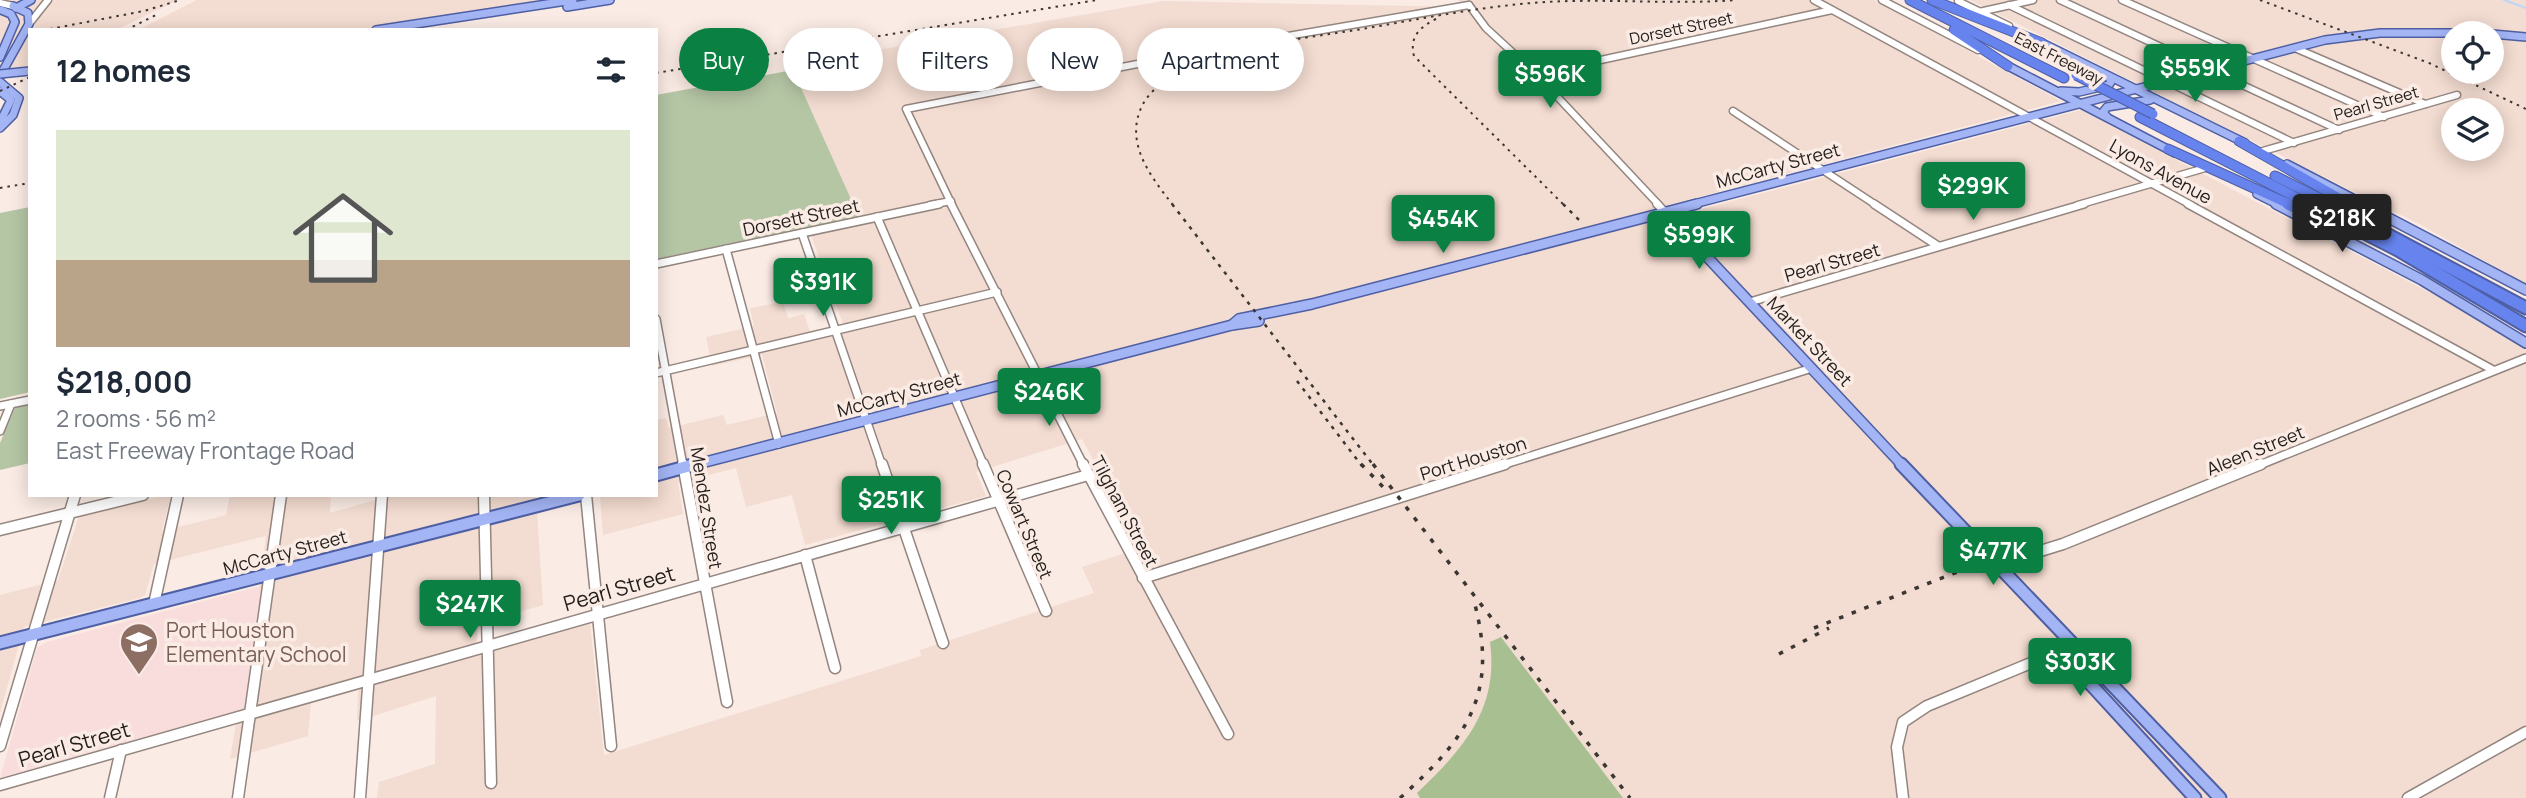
<!DOCTYPE html>
<meta charset="utf-8">
<style>
:root{--surface:#fff;--page:#f2f2f3;--text:#1f2937;--muted:#747a83;--line:#e0e1e3;--accent:#0b8043}
body{margin:0;font-family:Manrope,sans-serif;background:var(--page);color:var(--text);height:100vh;display:flex;flex-direction:column;font-size:26px;white-space:nowrap}
*{box-sizing:border-box;margin:0}
p{font-size:23px;color:var(--muted)}
.icon{flex:none;width:38px;height:38px;fill:none;stroke:currentColor;stroke-width:2;stroke-linecap:round;stroke-linejoin:round}
.map{position:relative;flex:1;overflow:hidden}
.drawer{position:absolute;left:28px;top:28px;width:630px;height:469px;display:flex;flex-direction:column;background:var(--surface);border-radius:0px;box-shadow:0 4px 18px #0003}
.drawer>*{flex:none}
.top-card{position:absolute;left:679px;top:28px;width:665px;height:63px;display:flex;gap:14px}
.tools{position:absolute;left:2441px;top:21px;display:grid;gap:14px}
.tools a{display:grid;place-items:center;width:63px;height:63px;border-radius:50%;background:var(--surface);box-shadow:0 4px 18px #0003;font-size:35px}
.price{position:absolute;translate:-50% -60px;padding:0 16px;border-radius:7px;background:var(--accent);color:#fff;font-size:23px;line-height:46px;filter:drop-shadow(0 2px 4px #0008)}
.price::after{content:'';position:absolute;left:50%;top:42px;width:21px;height:16px;margin-left:-10px;background:inherit;clip-path:polygon(0 0,100% 0,50% 100%)}
.price.on{background:#222;color:#fff}
ul{padding:0;list-style:none}
li{display:grid;align-content:center;gap:14px;height:371px;padding:0 28px}
li+li{border-top:2px solid var(--line)}
li span{display:grid;place-items:center;height:217px;border-radius:0px;color:#555}
li>.icon{margin-inline-start:auto}
span .icon{width:126px;height:126px;fill:#fffc;stroke-width:1}
li b{font-size:30px}
h2{display:flex;justify-content:space-between;align-items:center;height:84px;padding:0 28px;font-size:30px}
.tag{padding:0 24px;border-radius:32px;background:var(--surface);box-shadow:0 4px 18px #0003;font-size:24px;line-height:63px}
.tag.on{background:var(--accent);color:#fff}
.map>svg:first-child{display:block}
.built{fill:#f3dcd1;fill-rule:evenodd}
.education{fill:#f8dddc}
.green{fill:#b5c6a5}
.forest{fill:#a8bf91}
.lines{fill:none;stroke-linecap:round;stroke-linejoin:round}
.stream{stroke:#bad7f7;stroke-width:2}
.minor-far2-casing{stroke:#93857f;stroke-width:9}
.minor-far1-casing{stroke:#93857f;stroke-width:10}
.minor-casing{stroke:#93857f;stroke-width:13}
.major-far2-casing{stroke:#4e5fa4;stroke-width:10}
.major-far1-casing{stroke:#4e5fa4;stroke-width:12}
.major-casing{stroke:#4e5fa4;stroke-width:15}
.highway-far1-casing{stroke:#4e5fa4;stroke-width:11}
.highway-casing{stroke:#4e5fa4;stroke-width:15}
.minor-far2{stroke:#fff;stroke-width:6}
.minor-far1{stroke:#fff;stroke-width:7}
.minor{stroke:#fff;stroke-width:10}
.major-far2{stroke:#a3b5f5;stroke-width:7}
.major-far1{stroke:#a3b5f5;stroke-width:9}
.major{stroke:#a3b5f5;stroke-width:11}
.highway-far1{stroke:#6683ee;stroke-width:9}
.highway{stroke:#6683ee;stroke-width:11}
.rail-far2{stroke:#3c3633;stroke-width:2;stroke-dasharray:2.5 5;stroke-linecap:butt}
.rail-far1{stroke:#3c3633;stroke-width:2.5;stroke-dasharray:3.5 6;stroke-linecap:butt}
.rail{stroke:#3c3633;stroke-width:3.5;stroke-dasharray:4.5 9;stroke-linecap:butt}
.major-bridge-casing{stroke:#4e5fa4;stroke-width:10;stroke-linecap:butt}
.highway-bridge-casing{stroke:#4e5fa4;stroke-width:11;stroke-linecap:butt}
.major-bridge{stroke:#a3b5f5;stroke-width:7}
.highway-bridge{stroke:#6683ee;stroke-width:9}
.labels{text-anchor:middle;dominant-baseline:central;stroke-width:7;stroke-linejoin:round;paint-order:stroke}
.far-street-label{font-size:16px;fill:#221d1b;stroke:#faebe4}
.street-label{font-size:18px;fill:#221d1b;stroke:#faebe4}
.near-street-label{font-size:21px;fill:#221d1b;stroke:#faebe4}
.near-education-label{font-size:21px;fill:#785e54;stroke:#faebe4;text-anchor:start}
</style>
<div class="map">
<svg width="2526" height="798" viewBox="0 0 2526 798">
<rect width="100%" height="100%" fill="#faebe4"/>
<g class="built">
<path d="M0,0H178L116,30H30V68L7,70L12,61L0,62Z"/>
<path d="M197,0H560L361,30H138Z"/>
<path d="M1458,0H1874L2061,101L1669,205L1679,215L2081,110L2463,310L2515,341L2526,350V798H377L379,782L435,764L436,696L357,721L358,690L311,703L308,736L230,759L238,711L245,704L266,536L154,564L145,595L140,598L24,627L0,713V595L58,580L79,516L166,495H171L162,531L226,515L230,495H331L330,513L393,495H536L543,605L478,624L476,654L590,622L604,755L921,656L920,650L1094,593L1082,567L1141,548L1082,439L976,472L986,496L805,545L792,495L746,507L736,468L678,483L683,514L603,535L600,495H656V420L666,418L669,428L723,415L727,425L777,413L762,355L712,366L706,337L754,326L750,308L783,302L788,318L804,314L813,341L846,332L808,227L858,216L793,70L819,60L1163,1L1465,7Z"/>
<path d="M1970,0H2526V284L2421,225ZM2454,33H2492V72H2454ZM2454,110H2492V149H2454Z"/>
</g>
<path class="education" d="M257,587L262,589L245,704L238,711L0,778L37,648L47,642Z"/>
<g class="green">
<path d="M793,70L859,217L656,259V95Z"/>
<path d="M30,207V392L0,399V213Z"/>
<path d="M30,402V463L0,470V443L15,408Z"/>
</g>
<path class="forest" d="M1501,637L1623,798H1420L1417,793C1463,749 1499,710 1490,642Z"/>
<g class="lines">
<path class="stream" d="M2504,0L2526,8"/>
<defs>
<g id="minor-far2">
<path d="M1814,0L2191,205"/>
<path d="M1882,0L1978,50"/>
<path d="M2060,0L2339,130"/>
<path d="M2122,0L2384,117"/>
<path d="M1958,1L2009,26"/>
<path d="M0,3L13,6"/>
<path d="M1469,5L1486,28L1536,74L1659,205"/>
<path d="M2009,5L2294,143"/>
<path d="M1979,12L2033,0"/>
<path d="M29,24L48,0"/>
<path d="M2295,48L2425,104"/>
<path d="M1536,74L1832,10"/>
<path d="M1733,111L1876,205"/>
<path d="M2263,151L2457,95"/>
<path d="M930,205L951,201"/>
<path d="M952,205L906,109L1235,45L1469,5"/>
<path d="M2078,205L2205,168"/>
</g>
<g id="minor-far1">
<path d="M951,204L1084,466"/>
<path d="M1657,204L1665,212"/>
<path d="M1874,204L1938,246"/>
<path d="M2188,204L2493,370"/>
<path d="M877,217L984,466"/>
<path d="M802,233L882,466"/>
<path d="M726,249L779,444"/>
<path d="M656,264L939,204"/>
<path d="M1750,302L2084,204"/>
<path d="M656,319L683,466"/>
<path d="M656,373L997,292"/>
<path d="M0,406L30,400"/>
<path d="M0,431L11,404"/>
<path d="M1499,466L1812,368"/>
<path d="M2257,466L2526,358"/>
</g>
<g id="minor">
<path d="M683,464L727,702"/>
<path d="M882,464L943,643"/>
<path d="M983,464L1046,611"/>
<path d="M1083,464L1228,734"/>
<path d="M484,495L491,783"/>
<path d="M586,495L611,746"/>
<path d="M0,530L143,495"/>
<path d="M805,555L835,668"/>
<path d="M1995,565L2063,544L2261,464"/>
<path d="M1143,578L1505,464"/>
<path d="M154,604L178,495"/>
<path d="M0,746L75,495"/>
<path d="M0,785L1088,475"/>
<path d="M110,798L121,750"/>
<path d="M238,798L281,495"/>
<path d="M360,798L382,495"/>
<path d="M1903,798L1897,747L1903,722L1927,706L2072,646"/>
<path d="M2408,798L2526,732"/>
</g>
<g id="major-far2">
<path d="M567,7L610,0"/>
<path d="M16,8L31,0"/>
<path d="M376,30L573,0"/>
<path d="M2492,34L2526,37"/>
<path d="M2042,43L2245,143"/>
<path d="M0,57L15,22L11,14L1,10"/>
<path d="M2008,66L2175,153"/>
<path d="M0,76L29,24L28,13L13,6"/>
<path d="M0,82L19,98L13,115L0,128"/>
<path d="M0,91L11,100L0,122"/>
<path d="M2061,91L2079,92L2109,85L2112,80L2106,76"/>
<path d="M2107,117L2103,112L2107,107L2150,100"/>
<path d="M2287,164L2366,205"/>
<path d="M2257,194L2279,205"/>
<path d="M1690,205L2325,40L2380,33H2489"/>
</g>
<g id="major-far1">
<path d="M2276,204L2422,280L2526,343"/>
<path d="M2362,204L2526,290"/>
<path d="M1665,212L1903,466"/>
<path d="M1232,325L1239,319L1312,304L1697,204"/>
<path d="M690,466L1232,325L1259,321"/>
</g>
<g id="major">
<path d="M1901,464L2220,798"/>
<path d="M656,475L696,464"/>
<path d="M0,643L579,495"/>
<path d="M2073,650L2084,677L2195,798"/>
</g>
<g id="highway-far1">
<path d="M1910,0L2064,78"/>
<path d="M1932,0L2042,43"/>
<path d="M1954,30L2008,66"/>
<path d="M2140,117L2311,205"/>
<path d="M2239,141L2351,205"/>
<path d="M2168,149L2291,205"/>
<path d="M2275,176L2333,205"/>
</g>
<g id="highway">
<path d="M2288,204L2308,213"/>
<path d="M2308,204L2398,250L2526,326"/>
<path d="M2330,204L2526,308"/>
<path d="M2348,204L2370,216"/>
</g>
</defs>
<use href="#minor-far2" class="minor-far2-casing"/>
<use href="#minor-far1" class="minor-far1-casing"/>
<use href="#minor" class="minor-casing"/>
<use href="#major-far2" class="major-far2-casing"/>
<use href="#major-far1" class="major-far1-casing"/>
<use href="#major" class="major-casing"/>
<use href="#highway-far1" class="highway-far1-casing"/>
<use href="#highway" class="highway-casing"/>
<use href="#minor-far2" class="minor-far2"/>
<use href="#minor-far1" class="minor-far1"/>
<use href="#minor" class="minor"/>
<use href="#major-far2" class="major-far2"/>
<use href="#major-far1" class="major-far1"/>
<use href="#major" class="major"/>
<use href="#highway-far1" class="highway-far1"/>
<use href="#highway" class="highway"/>
<g class="rail-far2">
<path d="M2260,0L2429,63L2526,109"/>
<path d="M1436,19C1420,27 1409,37 1414,56L1564,205"/>
<path d="M50,29L144,11L180,0"/>
<path d="M126,30L158,14"/>
<path d="M656,73L1097,0"/>
<path d="M0,91L30,77"/>
<path d="M0,188L30,183"/>
<path d="M1173,205C1151,177 1124,143 1142,106C1153,84 1180,70 1201,62C1252,43 1308,38 1362,29C1432,17 1502,2 1572,1C1628,0 1682,4 1737,0"/>
</g>
<g class="rail-far1">
<path d="M1172,204L1374,466"/>
<path d="M1563,204L1582,223"/>
<path d="M1297,381L1362,466"/>
</g>
<g class="rail">
<path d="M1361,464L1385,489"/>
<path d="M1373,464L1630,798"/>
<path d="M1814,628L1970,567"/>
<path d="M1779,654L1829,628"/>
<path d="M1400,798C1468,737 1499,694 1474,601"/>
</g>
<defs>
<path id="major-bridge" d="M0,74L30,71"/>
<path id="highway-bridge" d="M2076,75L2153,114"/>
</defs>
<use href="#major-bridge" class="major-bridge-casing"/>
<use href="#highway-bridge" class="highway-bridge-casing"/>
<use href="#major-bridge" class="major-bridge"/>
<use href="#highway-bridge" class="highway-bridge"/>
</g>
<defs>
<symbol id="school-pin" viewBox="-11 -11 22 30"><path d="M0 17L-7.5 6A9.5 9.5 0 1 1 7.5 6Z" fill="#8d6e63" stroke="#faebe4"/><path d="M0-5L7-2L0 1L-7-2ZM-4 1L0 2.5L4 1V4Q0 6-4 4Z" fill="#fff"/></symbol>
</defs>
<g fill-rule="evenodd">
<use href="#school-pin" x="117" y="620" width="44" height="60"/>
</g>
<g class="labels">
<g class="far-street-label">
<text transform="translate(1681 28) rotate(-12)">Dorsett Street</text>
<text transform="translate(2059 58) rotate(27)">East Freeway</text>
<text transform="translate(2376 103) rotate(-16)">Pearl Street</text>
</g>
<g class="street-label">
<text transform="translate(1778 165) rotate(-15)">McCarty Street</text>
<text transform="translate(2161 171) rotate(29)">Lyons Avenue</text>
<text transform="translate(801 217) rotate(-12)">Dorsett Street</text>
<text transform="translate(1832 262) rotate(-16)">Pearl Street</text>
<text transform="translate(1810 341) rotate(47)">Market Street</text>
<text transform="translate(899 394) rotate(-15)">McCarty Street</text>
<text transform="translate(2255 450) rotate(-22)">Aleen Street</text>
<text transform="translate(1473 458) rotate(-17)">Port Houston</text>
<text transform="translate(707 508) rotate(81)">Mendez Street</text>
<text transform="translate(1125 511) rotate(62)">Tilgham Street</text>
<text transform="translate(1025 524) rotate(67)">Cowart Street</text>
<text transform="translate(285 552) rotate(-15)">McCarty Street</text>
</g>
<g class="near-street-label">
<text transform="translate(619 588) rotate(-16)">Pearl Street</text>
<text transform="translate(74 744) rotate(-16)">Pearl Street</text>
</g>
<g class="near-education-label">
<text x="166" y="630">Port Houston<tspan x="166" dy="24">Elementary School</tspan></text>
</g>
</g>
</svg>
<div class="tools">
<a><svg class="icon" aria-label="locate" viewBox="0 0 24 24"><circle cx="12" cy="12" r="6"/><path d="M12 2v4M12 18v4M2 12h4M18 12h4"/></svg></a>
<a><svg class="icon" aria-label="layers" viewBox="0 0 24 24"><path d="M12 4l9 5-9 5-9-5zM3 14l9 5 9-5"/></svg></a>
</div>
<b class="price" style="left:2195px;top:104px">$559K</b>
<b class="price" style="left:1550px;top:110px">$596K</b>
<b class="price" style="left:1973px;top:222px">$299K</b>
<b class="price on" style="left:2342px;top:254px">$218K</b>
<b class="price" style="left:1443px;top:255px">$454K</b>
<b class="price" style="left:1699px;top:271px">$599K</b>
<b class="price" style="left:823px;top:318px">$391K</b>
<b class="price" style="left:1049px;top:428px">$246K</b>
<b class="price" style="left:891px;top:536px">$251K</b>
<b class="price" style="left:1993px;top:587px">$477K</b>
<b class="price" style="left:470px;top:640px">$247K</b>
<b class="price" style="left:2080px;top:698px">$303K</b>
<div class="top-card">
<a class="tag on">Buy</a>
<a class="tag">Rent</a>
<a class="tag">Filters</a>
<a class="tag">New</a>
<a class="tag">Apartment</a>
</div>
<section class="drawer">
<h2>12 homes<svg class="icon" aria-label="filters" viewBox="0 0 24 24"><path d="M4 7h16M4 17h16"/><circle cx="9" cy="7" r="2"/><circle cx="15" cy="17" r="2"/></svg></h2>
<ul>
<li><span style="background:linear-gradient(#dfe7d0 60%,#b9a48a 0)"><svg class="icon" aria-label="home" viewBox="0 0 24 24"><path d="M3 11l9-7 9 7M6 9v11h12V9"/></svg></span><div><b>$218,000</b><p>2 rooms · 56 m²</p><p>East Freeway Frontage Road</p></div></li>
</ul>
</section>
</div>
